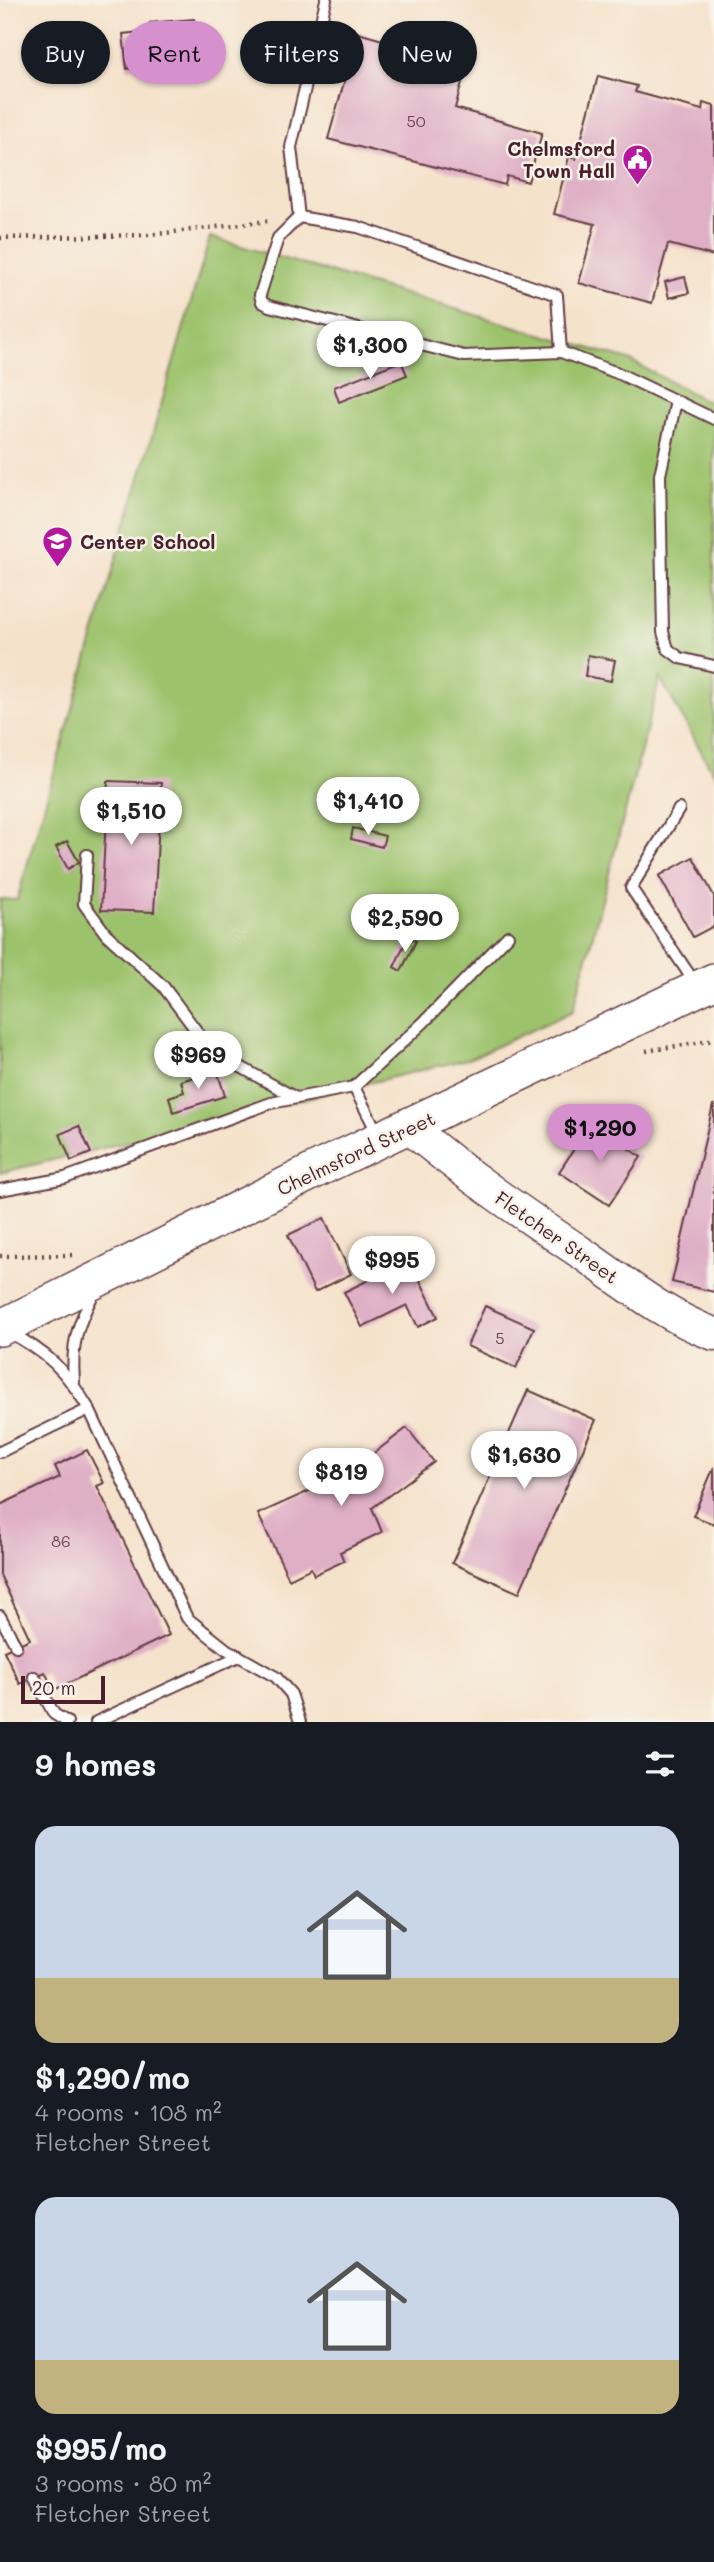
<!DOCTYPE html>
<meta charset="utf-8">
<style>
:root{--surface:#171b24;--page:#242831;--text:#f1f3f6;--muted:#9ea1a6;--accent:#d690ce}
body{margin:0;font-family:Mali,sans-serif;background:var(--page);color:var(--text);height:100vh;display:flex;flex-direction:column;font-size:26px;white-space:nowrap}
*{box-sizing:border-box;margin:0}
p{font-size:23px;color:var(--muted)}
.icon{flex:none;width:38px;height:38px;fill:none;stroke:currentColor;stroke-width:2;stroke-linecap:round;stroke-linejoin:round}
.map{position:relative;height:1722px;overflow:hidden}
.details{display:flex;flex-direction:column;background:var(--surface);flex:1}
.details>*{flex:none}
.banner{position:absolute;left:21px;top:21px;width:672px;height:63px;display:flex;gap:14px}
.scale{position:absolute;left:21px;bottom:18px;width:84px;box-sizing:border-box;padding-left:7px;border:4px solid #4a1f2b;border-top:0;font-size:19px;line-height:24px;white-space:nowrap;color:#4a1f2b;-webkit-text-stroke:5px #f7f3e8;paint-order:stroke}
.price{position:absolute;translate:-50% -60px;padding:0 16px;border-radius:24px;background:#fff;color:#222;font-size:23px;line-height:46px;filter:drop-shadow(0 2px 4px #0008)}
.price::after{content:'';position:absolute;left:50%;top:42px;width:21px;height:16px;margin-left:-10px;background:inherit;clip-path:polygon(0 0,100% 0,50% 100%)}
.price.selected{background:var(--accent);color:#111}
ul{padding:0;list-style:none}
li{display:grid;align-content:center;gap:14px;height:371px;padding:0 35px}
li span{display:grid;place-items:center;height:217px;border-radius:21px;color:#555}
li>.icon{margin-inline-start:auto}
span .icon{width:126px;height:126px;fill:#fffc;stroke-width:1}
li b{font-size:30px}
h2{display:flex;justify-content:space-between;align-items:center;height:84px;padding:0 35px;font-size:30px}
.tag{padding:0 24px;border-radius:32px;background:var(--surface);box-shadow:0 2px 5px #0004;font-size:24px;line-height:63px}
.tag.selected{background:var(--accent);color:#111}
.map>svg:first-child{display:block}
.green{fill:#9cc26c;stroke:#73704c;stroke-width:2}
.building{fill:#dfafc6}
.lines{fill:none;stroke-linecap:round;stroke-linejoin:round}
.lane-casing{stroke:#643c43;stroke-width:14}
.secondary-casing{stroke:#643c43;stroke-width:35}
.primary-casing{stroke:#643c43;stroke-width:38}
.path{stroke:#643c43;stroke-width:4.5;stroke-dasharray:2 5;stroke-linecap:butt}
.lane{stroke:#fff;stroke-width:10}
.secondary{stroke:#fff;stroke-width:32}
.primary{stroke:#fff;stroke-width:35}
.labels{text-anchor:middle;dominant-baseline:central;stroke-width:5;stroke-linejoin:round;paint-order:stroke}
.number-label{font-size:16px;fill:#6f4352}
.poi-label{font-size:19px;font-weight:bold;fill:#4a1f2b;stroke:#f7f3e8;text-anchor:end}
.street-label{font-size:19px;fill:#4a1f2b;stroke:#f7f3e8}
</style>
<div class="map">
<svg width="714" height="1722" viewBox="0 0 714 1722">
<rect width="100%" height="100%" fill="#f7f3e8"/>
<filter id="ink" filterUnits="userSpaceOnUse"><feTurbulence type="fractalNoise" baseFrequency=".0143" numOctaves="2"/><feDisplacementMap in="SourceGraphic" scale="14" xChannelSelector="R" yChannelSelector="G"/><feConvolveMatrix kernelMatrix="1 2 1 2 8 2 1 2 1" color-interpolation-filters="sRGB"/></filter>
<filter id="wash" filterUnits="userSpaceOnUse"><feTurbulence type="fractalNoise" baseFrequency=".00686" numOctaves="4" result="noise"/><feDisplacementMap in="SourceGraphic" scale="28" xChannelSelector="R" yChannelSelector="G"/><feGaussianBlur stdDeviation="1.57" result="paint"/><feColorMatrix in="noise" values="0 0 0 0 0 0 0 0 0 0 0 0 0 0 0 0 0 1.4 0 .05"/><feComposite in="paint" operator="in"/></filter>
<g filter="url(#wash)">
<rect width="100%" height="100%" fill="#f5e2cb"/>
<path class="green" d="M210,237L629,360L714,405V774L660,678L573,1011L471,1058L0,1173V899L17,900Z"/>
<g id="blocks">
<g class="building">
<path d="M194,19L198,61L127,69L123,34L151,31L150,23Z"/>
<path d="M358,33L467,64L455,108L542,133L528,182L507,176L505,185L328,139Z"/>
<path d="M598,76L637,86L635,92L702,110L703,103L714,106V256L668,244L652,303L579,283L595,224L554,214L569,157L576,159Z"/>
<path d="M685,277L689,293L669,298L665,282Z"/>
<path d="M401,361L407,375L339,402L334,387Z"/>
<path d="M588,655L615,660L611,681L585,676Z"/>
<path d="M108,781L161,783L154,912L101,910Z"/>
<path d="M353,828L385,836L382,847L351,839Z"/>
<path d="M67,841L79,862L68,869L56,847Z"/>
<path d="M693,857L714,896V926L693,937L659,876Z"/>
<path d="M408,937L416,941L401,971L394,967Z"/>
<path d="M217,1070L225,1096L173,1112L169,1097L184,1092L181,1081Z"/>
<path d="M713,1105H714V1292L672,1282Z"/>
<path d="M591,1123L641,1157L609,1205L559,1172Z"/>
<path d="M79,1126L91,1153L71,1161L60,1134Z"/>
<path d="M324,1218L351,1274L315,1292L288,1235Z"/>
<path d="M410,1260L438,1317L418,1327L407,1305L362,1327L344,1292Z"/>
<path d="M485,1306L534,1328L516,1368L467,1346Z"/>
<path d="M528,1390L596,1420L519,1593L452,1563Z"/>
<path d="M407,1428L434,1462L372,1508L382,1532L340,1552L344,1561L314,1575L311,1568L289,1579L258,1514L345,1475Z"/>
<path d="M87,1450L104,1483L97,1486L169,1635L54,1690L45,1672L20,1684L4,1651L30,1639L0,1575V1505L60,1477L55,1466Z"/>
<path d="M714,1467V1524L693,1516Z"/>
</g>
</g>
</g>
<g filter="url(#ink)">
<use href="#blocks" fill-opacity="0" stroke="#643c43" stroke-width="2"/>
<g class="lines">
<defs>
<g id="lane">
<path d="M299,217L358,227L557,295L561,352L620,374L714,419"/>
<path d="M299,217L278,238L260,295L262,302L269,306L464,356L561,352"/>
<path d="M299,217L291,147L326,0"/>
<path d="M676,401L660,475L663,632L668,649L680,658L714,666"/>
<path d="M679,809L631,888L695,983"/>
<path d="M87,855L84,904L106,934L163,986L201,1037L230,1061L296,1098"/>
<path d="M378,1134L354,1087L423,1023L508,936"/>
<path d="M0,1190L65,1178L271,1103L354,1087"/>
<path d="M7,1331C48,1353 65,1369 89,1409"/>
<path d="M74,1382C71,1343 77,1325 95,1291"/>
<path d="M0,1452L89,1409L187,1618L226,1649L276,1677L291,1694L300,1722"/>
<path d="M0,1616L16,1646"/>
<path d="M34,1677L54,1714L67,1722"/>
<path d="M96,1722L239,1656"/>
</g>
<path id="secondary" d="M408,1126C464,1174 525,1215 586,1256C627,1285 667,1317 714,1334"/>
<path id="primary" d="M0,1328L330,1163L714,981"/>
</defs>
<use href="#lane" class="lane-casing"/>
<use href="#secondary" class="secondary-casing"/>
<use href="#primary" class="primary-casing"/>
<g class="path">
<path d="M0,238L148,235L268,221"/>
<path d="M646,1051L714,1040"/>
<path d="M0,1256L72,1255"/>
</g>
<use href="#lane" class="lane"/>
<use href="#secondary" class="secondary"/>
<use href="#primary" class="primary"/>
</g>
</g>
<defs>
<symbol id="civic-pin" viewBox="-11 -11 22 30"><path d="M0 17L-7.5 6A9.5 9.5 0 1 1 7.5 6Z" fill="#b5179e" stroke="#f7f3e8"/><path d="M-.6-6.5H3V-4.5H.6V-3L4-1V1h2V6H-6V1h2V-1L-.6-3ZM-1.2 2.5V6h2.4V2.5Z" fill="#fff"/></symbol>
<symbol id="school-pin" viewBox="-11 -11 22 30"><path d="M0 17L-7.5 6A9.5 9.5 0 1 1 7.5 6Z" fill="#b5179e" stroke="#f7f3e8"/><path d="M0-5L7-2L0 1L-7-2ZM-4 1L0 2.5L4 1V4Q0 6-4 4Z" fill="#fff"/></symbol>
</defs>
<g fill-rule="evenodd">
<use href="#civic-pin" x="620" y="142" width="35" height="47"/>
<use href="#school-pin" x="40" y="524" width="35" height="47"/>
</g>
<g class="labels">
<g class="number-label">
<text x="416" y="120">50</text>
<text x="500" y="1337">5</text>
<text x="61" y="1540">86</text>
</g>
<g class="poi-label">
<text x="615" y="148">Chelmsford<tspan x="615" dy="22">Town Hall</tspan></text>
<text x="80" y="541" text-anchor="start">Center School</text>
</g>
<g class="street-label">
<text transform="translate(356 1153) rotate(-25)">Chelmsford Street</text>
<text transform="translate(557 1237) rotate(35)">Fletcher Street</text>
</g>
</g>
</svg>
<div class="scale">20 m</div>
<b class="price" style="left:370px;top:381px">$1,300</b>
<b class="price" style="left:368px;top:837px">$1,410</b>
<b class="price" style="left:131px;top:847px">$1,510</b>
<b class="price" style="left:405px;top:954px">$2,590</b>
<b class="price" style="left:198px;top:1091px">$969</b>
<b class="price selected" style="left:600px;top:1164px">$1,290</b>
<b class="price" style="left:392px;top:1296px">$995</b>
<b class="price" style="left:524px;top:1491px">$1,630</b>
<b class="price" style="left:341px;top:1508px">$819</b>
<div class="banner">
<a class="tag">Buy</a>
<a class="tag selected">Rent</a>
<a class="tag">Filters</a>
<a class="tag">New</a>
</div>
</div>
<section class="details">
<h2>9 homes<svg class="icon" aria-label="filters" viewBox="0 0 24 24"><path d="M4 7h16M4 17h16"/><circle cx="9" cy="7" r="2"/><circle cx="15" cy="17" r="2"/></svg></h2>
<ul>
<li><span style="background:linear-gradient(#c9d6e8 70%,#c2b280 0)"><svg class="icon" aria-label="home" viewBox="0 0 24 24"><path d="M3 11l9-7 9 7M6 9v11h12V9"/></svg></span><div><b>$1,290/mo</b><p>4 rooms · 108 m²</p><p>Fletcher Street</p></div></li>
<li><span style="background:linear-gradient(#c9d6e8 75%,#c2b280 0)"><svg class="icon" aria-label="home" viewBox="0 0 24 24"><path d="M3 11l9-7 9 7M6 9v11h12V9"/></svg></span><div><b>$995/mo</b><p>3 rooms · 80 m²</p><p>Fletcher Street</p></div></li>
</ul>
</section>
